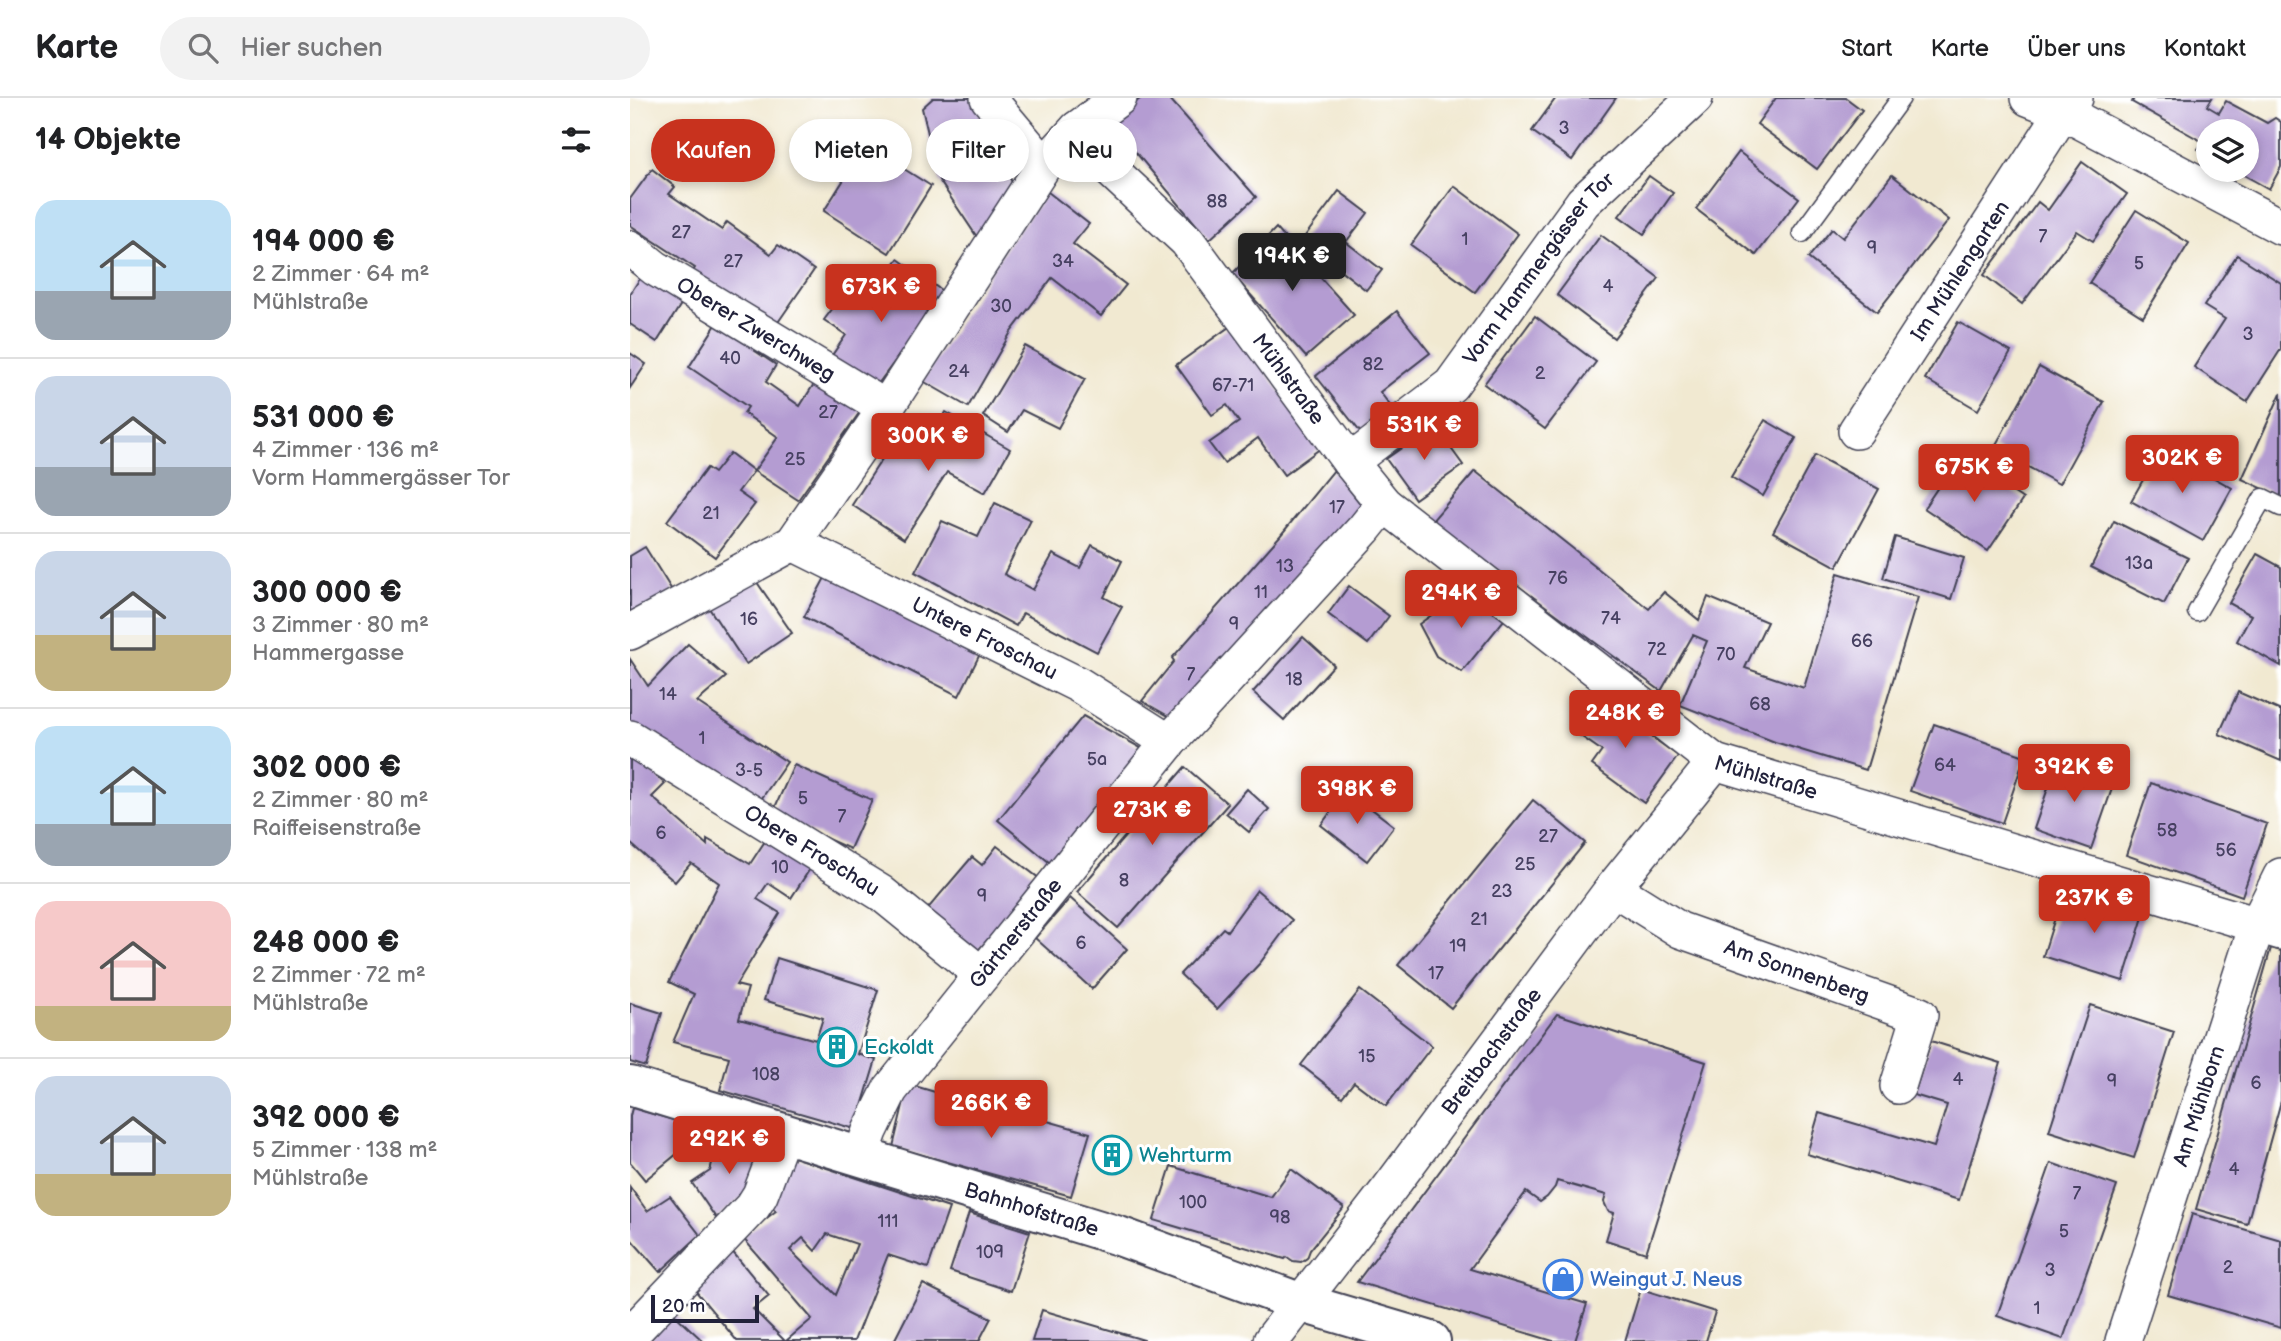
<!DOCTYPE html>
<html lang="de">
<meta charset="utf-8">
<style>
:root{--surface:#fff;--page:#f2f2f2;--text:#202124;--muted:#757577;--line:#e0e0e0;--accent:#c8321e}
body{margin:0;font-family:"Balsamiq Sans",sans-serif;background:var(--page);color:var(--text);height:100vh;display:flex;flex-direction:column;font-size:26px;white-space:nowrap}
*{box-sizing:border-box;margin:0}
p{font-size:23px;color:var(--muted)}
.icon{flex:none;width:38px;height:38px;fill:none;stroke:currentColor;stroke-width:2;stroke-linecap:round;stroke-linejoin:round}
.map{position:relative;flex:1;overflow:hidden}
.side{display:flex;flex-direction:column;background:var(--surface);width:630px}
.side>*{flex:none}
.hud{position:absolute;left:21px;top:21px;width:665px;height:63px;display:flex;gap:14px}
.buttons{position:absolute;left:1566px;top:21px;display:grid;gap:14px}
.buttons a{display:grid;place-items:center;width:63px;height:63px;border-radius:50%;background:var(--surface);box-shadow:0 4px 10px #0003;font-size:35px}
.scale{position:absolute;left:21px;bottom:18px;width:108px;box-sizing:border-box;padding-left:7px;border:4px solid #22223b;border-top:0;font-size:19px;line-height:24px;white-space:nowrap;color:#22223b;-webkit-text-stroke:5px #fff;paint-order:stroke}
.price{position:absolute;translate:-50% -60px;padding:0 16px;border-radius:7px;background:var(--accent);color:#fff;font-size:23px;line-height:46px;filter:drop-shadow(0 2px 4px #0008)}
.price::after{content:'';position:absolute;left:50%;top:42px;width:21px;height:16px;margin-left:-10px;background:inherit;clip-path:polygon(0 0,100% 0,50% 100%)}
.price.on{background:#222;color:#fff}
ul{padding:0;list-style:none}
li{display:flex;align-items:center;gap:21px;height:175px;padding:0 35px}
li+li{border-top:2px solid var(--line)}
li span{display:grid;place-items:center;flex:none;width:196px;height:140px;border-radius:21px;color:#555}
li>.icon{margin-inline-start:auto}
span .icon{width:84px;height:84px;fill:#fffc;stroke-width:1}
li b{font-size:30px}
h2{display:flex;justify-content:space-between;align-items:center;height:84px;padding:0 35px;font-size:30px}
.tag{padding:0 24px;border-radius:32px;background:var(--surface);box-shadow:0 4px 10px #0003;font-size:24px;line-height:63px}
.tag.on{background:var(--accent);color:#fff}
header{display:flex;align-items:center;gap:42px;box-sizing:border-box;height:98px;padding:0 35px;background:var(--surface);border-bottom:2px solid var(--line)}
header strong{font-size:33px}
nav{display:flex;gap:38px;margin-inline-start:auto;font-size:24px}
.search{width:490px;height:63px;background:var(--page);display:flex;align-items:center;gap:18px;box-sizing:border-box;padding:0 24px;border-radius:38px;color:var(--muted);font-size:26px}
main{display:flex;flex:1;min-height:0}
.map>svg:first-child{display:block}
.building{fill:#b49cd2;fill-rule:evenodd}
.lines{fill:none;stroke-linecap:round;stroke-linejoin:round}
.service-casing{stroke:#414052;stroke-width:21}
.minor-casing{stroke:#414052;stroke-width:38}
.tertiary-casing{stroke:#414052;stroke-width:42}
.service{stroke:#fff;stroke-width:18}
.minor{stroke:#fff;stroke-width:35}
.tertiary{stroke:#fff;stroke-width:38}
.labels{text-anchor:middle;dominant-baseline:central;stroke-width:6;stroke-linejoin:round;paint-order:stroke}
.number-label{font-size:18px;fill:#464061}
.street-label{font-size:21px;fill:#22223b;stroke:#fff}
.culture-label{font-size:21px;fill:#0d838f;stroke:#fff;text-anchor:start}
.shop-label{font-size:21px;fill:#366cbe;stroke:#fff;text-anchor:start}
</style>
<header>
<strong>Karte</strong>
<div class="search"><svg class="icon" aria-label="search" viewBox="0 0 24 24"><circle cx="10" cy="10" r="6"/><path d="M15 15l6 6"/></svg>Hier suchen</div>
<nav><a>Start</a><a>Karte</a><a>Über uns</a><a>Kontakt</a></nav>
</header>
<main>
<section class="side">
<h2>14 Objekte<svg class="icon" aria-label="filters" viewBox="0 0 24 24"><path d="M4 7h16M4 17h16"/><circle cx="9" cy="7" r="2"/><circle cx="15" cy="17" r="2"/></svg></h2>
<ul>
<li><span style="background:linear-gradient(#bfe0f5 65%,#9aa5b1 0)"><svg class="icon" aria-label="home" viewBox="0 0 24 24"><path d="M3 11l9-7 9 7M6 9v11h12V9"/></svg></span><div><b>194 000 €</b><p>2 Zimmer · 64 m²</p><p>Mühlstraße</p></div></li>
<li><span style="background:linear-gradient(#c9d6e8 65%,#9aa5b1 0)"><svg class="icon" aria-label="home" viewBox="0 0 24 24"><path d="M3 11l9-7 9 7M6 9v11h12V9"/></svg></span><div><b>531 000 €</b><p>4 Zimmer · 136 m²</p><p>Vorm Hammergässer Tor</p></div></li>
<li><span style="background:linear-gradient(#c9d6e8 60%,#c2b280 0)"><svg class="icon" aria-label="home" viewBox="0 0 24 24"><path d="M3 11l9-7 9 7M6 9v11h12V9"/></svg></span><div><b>300 000 €</b><p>3 Zimmer · 80 m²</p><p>Hammergasse</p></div></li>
<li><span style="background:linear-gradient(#bfe0f5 70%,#9aa5b1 0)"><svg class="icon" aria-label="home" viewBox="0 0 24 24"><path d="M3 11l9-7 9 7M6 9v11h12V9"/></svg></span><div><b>302 000 €</b><p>2 Zimmer · 80 m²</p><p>Raiffeisenstraße</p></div></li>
<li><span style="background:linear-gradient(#f6c9c9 75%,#c2b280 0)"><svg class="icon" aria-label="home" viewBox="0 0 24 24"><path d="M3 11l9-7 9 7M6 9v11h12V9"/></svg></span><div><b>248 000 €</b><p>2 Zimmer · 72 m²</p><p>Mühlstraße</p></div></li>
<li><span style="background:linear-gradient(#c9d6e8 70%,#c2b280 0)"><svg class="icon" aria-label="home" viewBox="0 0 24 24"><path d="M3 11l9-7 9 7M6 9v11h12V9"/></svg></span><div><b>392 000 €</b><p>5 Zimmer · 138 m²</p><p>Mühlstraße</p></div></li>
</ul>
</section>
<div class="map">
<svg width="1651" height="1243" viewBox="0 0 1651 1243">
<rect width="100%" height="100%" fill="#fff"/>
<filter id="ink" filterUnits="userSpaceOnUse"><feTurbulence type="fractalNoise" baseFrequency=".0143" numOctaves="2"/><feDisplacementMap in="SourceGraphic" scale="14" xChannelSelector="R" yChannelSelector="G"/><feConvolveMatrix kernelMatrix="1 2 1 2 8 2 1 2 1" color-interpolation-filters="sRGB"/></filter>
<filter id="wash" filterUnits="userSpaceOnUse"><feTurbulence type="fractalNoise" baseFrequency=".00686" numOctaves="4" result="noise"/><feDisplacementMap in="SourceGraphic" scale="28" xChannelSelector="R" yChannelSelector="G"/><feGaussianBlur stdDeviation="1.57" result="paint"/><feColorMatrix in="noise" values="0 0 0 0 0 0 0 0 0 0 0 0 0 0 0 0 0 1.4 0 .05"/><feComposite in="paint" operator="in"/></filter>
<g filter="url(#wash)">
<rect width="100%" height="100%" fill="#f1e9d1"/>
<g id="blocks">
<g class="building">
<path d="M303,0H343L386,93L347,139L309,82L292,10Z"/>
<path d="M511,0H539L626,99L579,142L481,25Z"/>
<path d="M926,0H986L942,62L902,33Z"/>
<path d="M1146,0H1216L1232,12L1187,71L1127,26Z"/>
<path d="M1504,0H1582L1577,8L1589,15L1596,3L1637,25L1645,20L1651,24V69L1639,91L1605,72H1617V33H1578V57L1568,51L1573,44L1502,4Z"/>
<path d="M236,47L301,88L259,155L194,113Z"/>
<path d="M1109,54L1169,100L1126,157L1066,111Z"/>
<path d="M1452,64L1497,96L1463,143L1447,133L1392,206L1354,177L1408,104L1418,112Z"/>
<path d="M22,71L45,89L39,96L92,132L97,124L141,156L148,147L184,172L142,233L59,179L65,170L0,127V101Z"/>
<path d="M1262,77L1319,122L1247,214L1178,160L1202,131L1213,140Z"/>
<path d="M1019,78L1043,95L1014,136L989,118Z"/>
<path d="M824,88L888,136L845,194L781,147Z"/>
<path d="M709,93L738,115L716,144L752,172L736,192L672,142Z"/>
<path d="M418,94L459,126L443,146L496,187L471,218L422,180L381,234L338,309L293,283L378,146Z"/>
<path d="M1506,112L1559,145L1513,219L1459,185Z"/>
<path d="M646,130L724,217L676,259L602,176Z"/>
<path d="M971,137L1029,180L984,240L927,197Z"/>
<path d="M1607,157L1651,185V251L1617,304L1564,269L1595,221L1574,208Z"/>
<path d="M268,161L315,195L242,294L198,263L216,237L194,222L218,190L237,203Z"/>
<path d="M13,176L53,203L27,244L0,226V196Z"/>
<path d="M767,213L800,255L750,294L762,310L731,335L686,278Z"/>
<path d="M905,218L966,264L915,331L854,286Z"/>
<path d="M89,222L128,248L125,253L146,267L136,284L170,308L189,278L234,308L168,402L124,373L108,394L125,406L85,459L37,423L77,370L84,375L100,355L124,373L148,339L114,315L118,309L59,269Z"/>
<path d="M1328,224L1381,254L1348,312L1295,281Z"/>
<path d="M602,227L691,350L654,377L628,340L594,365L579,345L609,324L597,307L582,317L546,267Z"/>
<path d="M395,248L455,281L428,330L392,312L378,334L353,318Z"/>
<path d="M0,255L16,266L0,290Z"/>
<path d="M1409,269L1474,304L1429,386L1364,350Z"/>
<path d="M1651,295V399L1612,381Z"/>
<path d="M316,314L380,351L355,395L317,374L274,441L222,407L265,341L291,357Z"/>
<path d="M1135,322L1166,340L1133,398L1101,379Z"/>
<path d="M804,327L833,367L785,401L756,361Z"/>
<path d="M1531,350L1602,390L1573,443L1501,403Z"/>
<path d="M1185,357L1249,391L1207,469L1143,434Z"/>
<path d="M1329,358L1393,401L1358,453L1294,410Z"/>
<path d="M704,372L736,413L549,624L512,603L544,563L542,560L650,438Z"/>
<path d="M845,373L1019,511L1034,494L1069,522L1078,499L1137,524L1115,570L1174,590L1208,475L1288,499L1236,672L1145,644L1050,607L1077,543L1063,537L1031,593L801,424Z"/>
<path d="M365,405L401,422L374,476L403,492L423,456L450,470L462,447L492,463L474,499L492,509L467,554L393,515L386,528L285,474L312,423L348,439Z"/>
<path d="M1484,423L1558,460L1534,506L1461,469Z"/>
<path d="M1265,439L1334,460L1321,501L1253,480Z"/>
<path d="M15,449L43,494L0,520V458Z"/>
<path d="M1627,456L1651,469V568L1607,543L1621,517L1599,505Z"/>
<path d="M197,476L351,554L329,598L174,519Z"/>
<path d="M122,477L162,535L116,566L77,507Z"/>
<path d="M719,488L759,518L738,546L698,516Z"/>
<path d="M837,492L874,522L832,574L806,558L789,526Z"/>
<path d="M673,539L704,567L654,622L623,594Z"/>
<path d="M58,546L96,579L67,604L157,664L125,710L0,631V561L18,588Z"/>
<path d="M1608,594L1651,613V663L1589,636Z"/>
<path d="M966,598L1048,658L1014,705L962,667L972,653L942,632Z"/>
<path d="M453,618L520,655L425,769L368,722Z"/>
<path d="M1304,626L1395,658L1372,725L1280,693Z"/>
<path d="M0,654L35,686L22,699L77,747V741L120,766L141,734L185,763L161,800L138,785L127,801L150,815L106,887L118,890L109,921L186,942L193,920L134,902L147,860L248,892L228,956L246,962L225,1031L90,992L99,959L43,944L64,896L39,884L89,785L61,765L45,784L0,745Z"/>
<path d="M1428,661L1485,682L1461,751L1404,731Z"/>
<path d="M164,667L242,702L220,751L142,716Z"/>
<path d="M555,669L598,706L488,830L447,794Z"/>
<path d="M1521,685L1637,726L1612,798L1496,757Z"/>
<path d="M617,691L639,711L619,734L596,715Z"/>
<path d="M717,692L764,728L737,763L691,727Z"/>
<path d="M903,702L955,745L821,910L768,867Z"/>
<path d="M367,748L410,781L345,856L294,815L342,759L352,767Z"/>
<path d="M1434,791L1514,816L1493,883L1413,858Z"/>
<path d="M627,792L662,822L630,865L587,911L550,876L593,830L597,833Z"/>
<path d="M440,800L497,851L462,891L405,840Z"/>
<path d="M1641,850L1651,853V1003L1617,1126L1566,1111Z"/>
<path d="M730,892L802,948L756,1008L724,984L712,999L671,967Z"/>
<path d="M0,905L32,915L16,969L0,964Z"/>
<path d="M1460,907L1544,934L1504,1060L1419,1033Z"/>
<path d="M927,916L1076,964L1016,1155L976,1142L984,1115L978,1113L974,1104L976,1097L927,1083L925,1089L917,1099L910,1104L896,1094L840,1171L957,1206L945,1243H923L727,1184Z"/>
<path d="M1301,943L1371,965L1329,1102L1177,1056L1189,1015L1304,1049L1317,1007L1284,997Z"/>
<path d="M278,986L372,1014L378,1012L460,1035L441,1098L263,1049Z"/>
<path d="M2,1010L74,1031L66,1057L53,1051L15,1082L0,1064V1018Z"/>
<path d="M88,1041L135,1054L118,1095L86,1120L62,1085L80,1073Z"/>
<circle cx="482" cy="1057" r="15"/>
<path d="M160,1058L319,1110L298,1170L258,1157L224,1243H156L182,1221L112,1139L146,1113L141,1108ZM197,1136L227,1146L206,1197L160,1152L173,1140L185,1153Z"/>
<path d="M1421,1065L1487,1088L1433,1241L1367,1218Z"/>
<path d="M541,1068L641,1099L661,1071L714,1110L680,1152L677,1160L671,1164L663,1163L657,1159L655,1161L524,1122Z"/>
<path d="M0,1089L17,1113L40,1098L70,1137L30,1174L0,1140Z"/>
<path d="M339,1115L400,1134L381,1193L320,1173Z"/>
<path d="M1562,1116L1651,1142V1230L1538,1197Z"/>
<path d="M101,1152L139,1198L123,1211L155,1243H107L59,1185Z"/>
<path d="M293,1186L361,1220L349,1243H264Z"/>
<path d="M1011,1191L1085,1214L1076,1243H995Z"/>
<path d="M412,1212L514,1242V1243H402Z"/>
<path d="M44,1216L73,1243H19Z"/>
</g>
</g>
</g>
<g filter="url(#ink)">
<use href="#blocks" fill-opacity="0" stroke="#414052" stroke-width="2"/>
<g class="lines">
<defs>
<g id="service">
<path d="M1172,135L1271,0"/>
<path d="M1567,514L1633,400L1651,409"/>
</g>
<g id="minor">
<path d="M358,0L414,67"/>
<path d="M1445,0L1433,14L1651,129"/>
<path id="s1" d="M447,31L469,61L557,143L720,364L754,406L1085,664L1651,834"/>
<path id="s2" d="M0,150L25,170L256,310"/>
<path id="s3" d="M1226,333L1433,14L1398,0"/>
<path id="s4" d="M720,364L821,287L953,104L1065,0"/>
<path id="s5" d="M163,445L449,587L539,644"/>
<path d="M0,534L163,445L256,310L414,67L447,31L489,0"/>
<path id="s6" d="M0,640L251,795L352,877"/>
<path id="s7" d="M983,790L1050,832L1290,917L1268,988"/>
<path id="s8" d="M231,1058L240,1033L260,992L352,877L539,644L734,431L754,406"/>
<path d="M0,1237L123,1108L130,1097L154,1034"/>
<path id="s9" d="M641,1243L759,1091L983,790L1085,664"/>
<path id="s10" d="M1493,1243L1627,827L1651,778"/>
</g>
<g id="tertiary">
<path id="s11" d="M0,988L489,1138L669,1204L801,1243"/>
</g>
</defs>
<use href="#service" class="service-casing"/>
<use href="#minor" class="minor-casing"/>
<use href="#tertiary" class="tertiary-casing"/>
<use href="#service" class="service"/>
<use href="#minor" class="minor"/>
<use href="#tertiary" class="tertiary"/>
</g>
</g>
<defs>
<symbol id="building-ring" viewBox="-11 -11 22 22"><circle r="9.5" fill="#fff" stroke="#0f9aa8" stroke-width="1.5"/><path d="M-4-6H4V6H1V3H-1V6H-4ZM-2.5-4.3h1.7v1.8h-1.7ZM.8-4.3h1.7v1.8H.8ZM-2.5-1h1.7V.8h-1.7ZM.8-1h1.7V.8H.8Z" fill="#0f9aa8"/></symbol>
<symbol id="shop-ring" viewBox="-11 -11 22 22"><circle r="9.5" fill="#fff" stroke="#3f7fe0" stroke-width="1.5"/><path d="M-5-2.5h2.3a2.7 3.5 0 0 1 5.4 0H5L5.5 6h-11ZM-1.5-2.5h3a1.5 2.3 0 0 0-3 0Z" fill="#3f7fe0"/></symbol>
</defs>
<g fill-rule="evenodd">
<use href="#building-ring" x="185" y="927" width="44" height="44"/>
<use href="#building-ring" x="460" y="1035" width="44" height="44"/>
<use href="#shop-ring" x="911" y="1159" width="44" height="44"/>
</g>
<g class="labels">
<g class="number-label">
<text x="934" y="30">3</text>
<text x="587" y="103">88</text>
<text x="51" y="134">27</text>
<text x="1413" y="138">7</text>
<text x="835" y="141">1</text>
<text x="1242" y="150">9</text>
<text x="103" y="163">27</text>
<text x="433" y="163">34</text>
<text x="1509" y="165">5</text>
<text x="978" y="188">4</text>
<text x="371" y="208">30</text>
<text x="1618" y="236">3</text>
<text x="100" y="260">40</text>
<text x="743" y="266">82</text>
<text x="329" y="273">24</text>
<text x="910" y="275">2</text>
<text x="603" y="287">67-71</text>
<text x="198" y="314">27</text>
<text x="165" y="361">25</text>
<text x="707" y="409">17</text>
<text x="81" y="415">21</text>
<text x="1509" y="465">13a</text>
<text x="655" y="468">13</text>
<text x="928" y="480">76</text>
<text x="631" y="494">11</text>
<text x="981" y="520">74</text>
<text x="119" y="521">16</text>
<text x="604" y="526">9</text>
<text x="1232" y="543">66</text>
<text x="1027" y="551">72</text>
<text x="1096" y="556">70</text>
<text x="561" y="576">7</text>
<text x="664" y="581">18</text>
<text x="38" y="596">14</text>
<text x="1130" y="606">68</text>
<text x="72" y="640">1</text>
<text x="467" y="661">5a</text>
<text x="1315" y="667">64</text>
<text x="119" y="672">3-5</text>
<text x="173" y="700">5</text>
<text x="212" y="718">7</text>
<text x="1537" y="732">58</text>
<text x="31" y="735">6</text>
<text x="918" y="738">27</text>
<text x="1596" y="752">56</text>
<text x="895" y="766">25</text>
<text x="150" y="769">10</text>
<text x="494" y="782">8</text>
<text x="872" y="793">23</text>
<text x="352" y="798">9</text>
<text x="849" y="821">21</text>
<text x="451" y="845">6</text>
<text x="828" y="848">19</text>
<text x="806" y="875">17</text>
<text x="737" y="958">15</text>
<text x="136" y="976">108</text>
<text x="1328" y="981">4</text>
<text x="1482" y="983">9</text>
<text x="1626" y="985">6</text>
<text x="1604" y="1071">4</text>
<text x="1447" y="1095">7</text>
<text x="563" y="1104">100</text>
<text x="650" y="1119">98</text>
<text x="258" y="1123">111</text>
<text x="1434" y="1133">5</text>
<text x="360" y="1154">109</text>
<text x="1598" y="1169">2</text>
<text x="1420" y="1172">3</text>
<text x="1407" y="1210">1</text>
</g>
<g class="street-label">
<text stroke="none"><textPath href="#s4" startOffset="273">Vorm Hammergässer Tor</textPath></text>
<text stroke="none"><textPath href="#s3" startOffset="191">Im Mühlengarten</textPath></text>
<text stroke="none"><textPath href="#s2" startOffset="150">Oberer Zwerchweg</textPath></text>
<text stroke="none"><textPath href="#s1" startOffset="329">Mühlstraße</textPath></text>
<text stroke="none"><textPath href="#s5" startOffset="214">Untere Froschau</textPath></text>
<text stroke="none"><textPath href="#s1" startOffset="959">Mühlstraße</textPath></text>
<text stroke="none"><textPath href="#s6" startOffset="214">Obere Froschau</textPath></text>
<text stroke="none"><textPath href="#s8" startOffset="273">Gärtnerstraße</textPath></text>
<text stroke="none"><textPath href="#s7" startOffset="203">Am Sonnenberg</textPath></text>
<text stroke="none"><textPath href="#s9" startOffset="364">Breitbachstraße</textPath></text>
<text stroke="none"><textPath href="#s10" startOffset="247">Am Mühlborn</textPath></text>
<text stroke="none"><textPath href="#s11" startOffset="420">Bahnhofstraße</textPath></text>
</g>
<g class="culture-label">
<text x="234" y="949">Eckoldt</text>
<text x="509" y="1057">Wehrturm</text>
</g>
<g class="shop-label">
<text x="960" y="1181">Weingut J. Neus</text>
</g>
</g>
</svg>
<div class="buttons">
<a><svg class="icon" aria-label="layers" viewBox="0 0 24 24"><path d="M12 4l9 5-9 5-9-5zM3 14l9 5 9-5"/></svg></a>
</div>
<div class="scale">20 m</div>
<b class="price on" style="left:662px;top:195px">194K €</b>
<b class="price" style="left:251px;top:226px">673K €</b>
<b class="price" style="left:794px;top:364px">531K €</b>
<b class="price" style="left:298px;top:375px">300K €</b>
<b class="price" style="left:1552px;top:397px">302K €</b>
<b class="price" style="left:1344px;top:406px">675K €</b>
<b class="price" style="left:831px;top:532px">294K €</b>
<b class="price" style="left:995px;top:652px">248K €</b>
<b class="price" style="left:1444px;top:706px">392K €</b>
<b class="price" style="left:727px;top:728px">398K €</b>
<b class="price" style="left:522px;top:749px">273K €</b>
<b class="price" style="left:1464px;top:837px">237K €</b>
<b class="price" style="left:361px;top:1042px">266K €</b>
<b class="price" style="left:99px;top:1078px">292K €</b>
<div class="hud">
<a class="tag on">Kaufen</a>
<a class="tag">Mieten</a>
<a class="tag">Filter</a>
<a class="tag">Neu</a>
</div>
</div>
</main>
